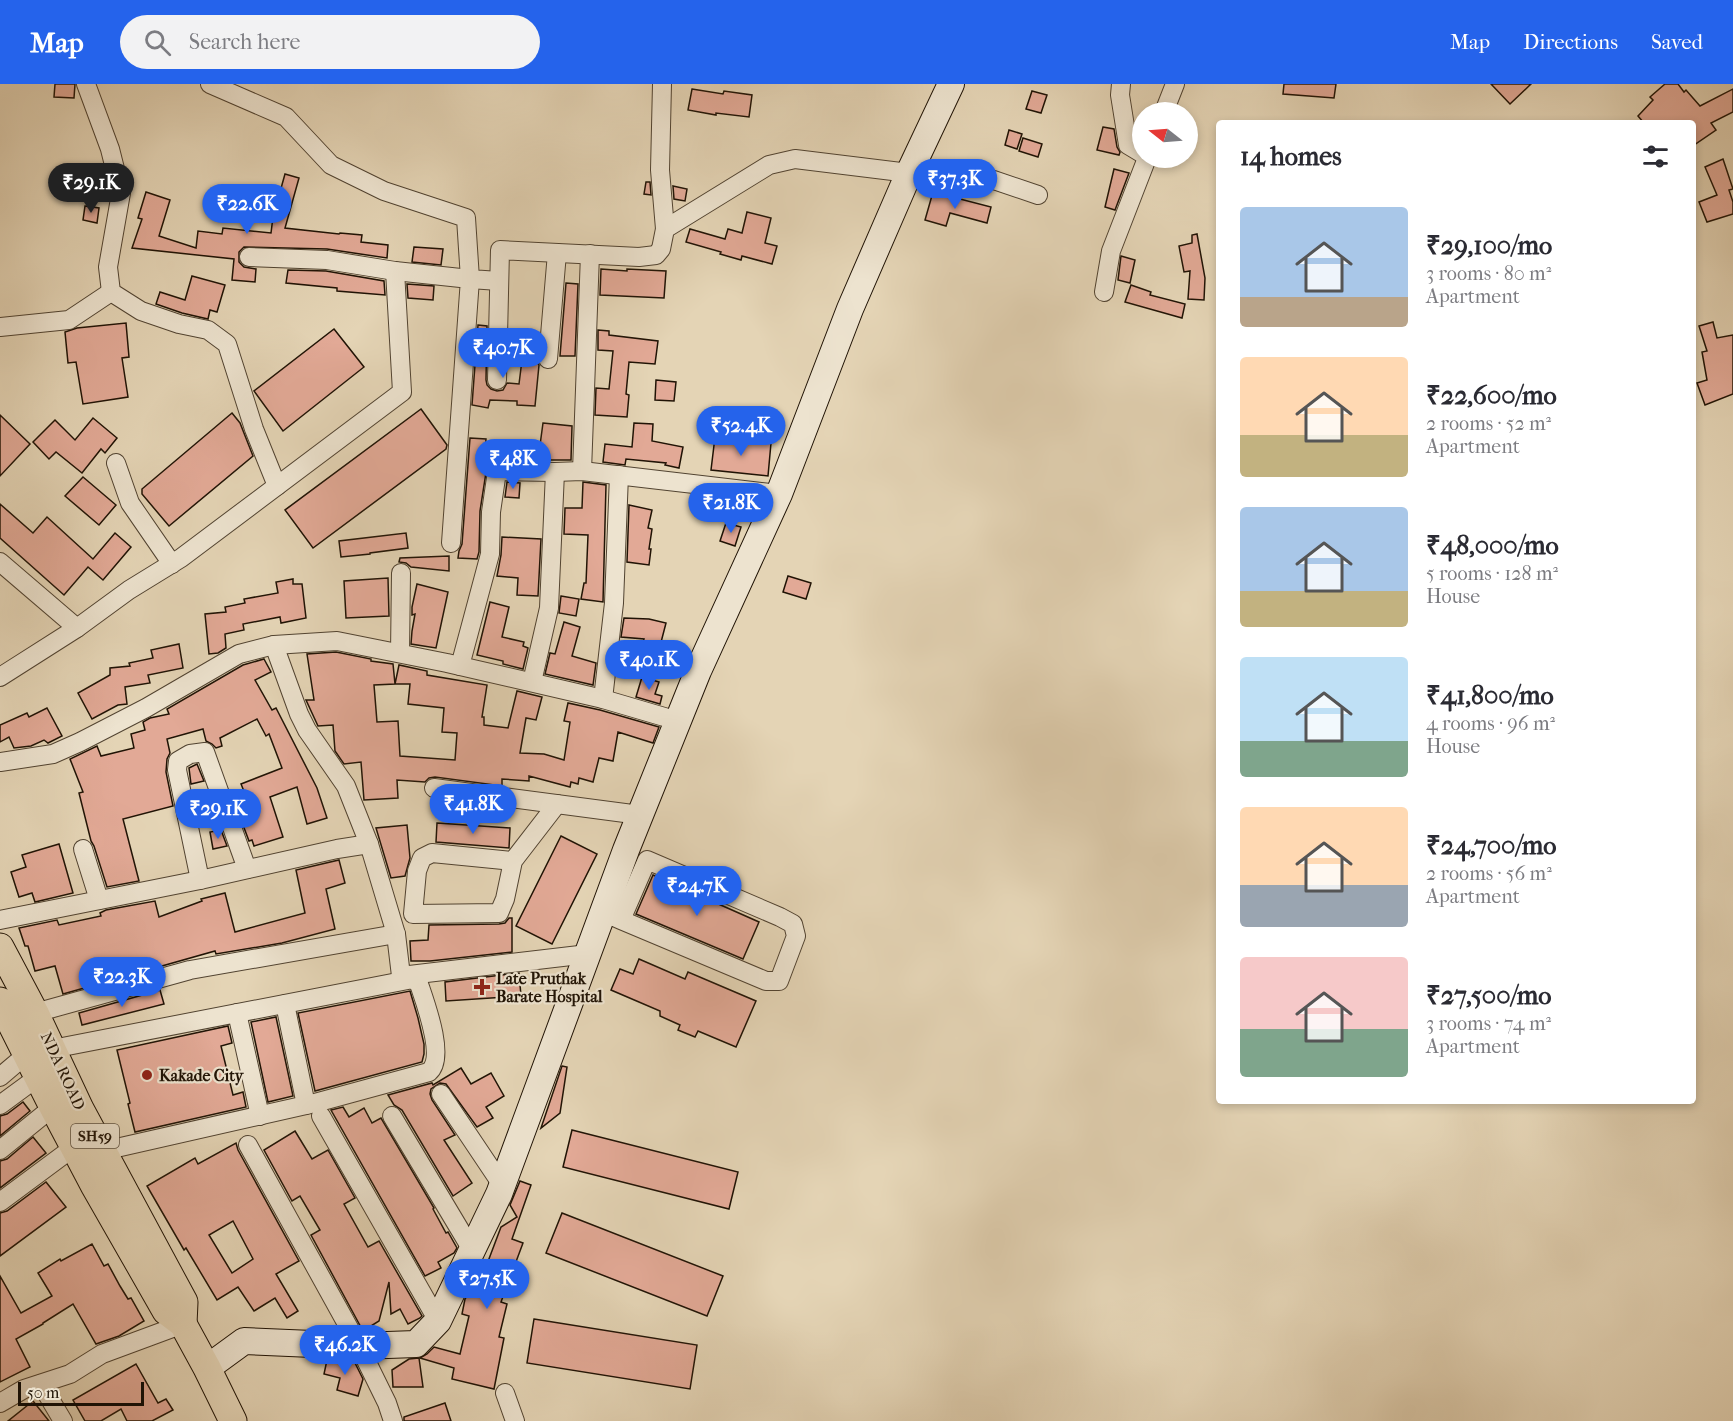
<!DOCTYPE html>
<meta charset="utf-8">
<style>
:root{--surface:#fff;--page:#f2f2f3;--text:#2b2b33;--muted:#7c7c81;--accent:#2563eb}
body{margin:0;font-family:"IM FELL French Canon",serif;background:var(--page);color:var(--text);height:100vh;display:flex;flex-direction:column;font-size:22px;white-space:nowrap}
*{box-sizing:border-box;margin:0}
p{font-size:20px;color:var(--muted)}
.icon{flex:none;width:33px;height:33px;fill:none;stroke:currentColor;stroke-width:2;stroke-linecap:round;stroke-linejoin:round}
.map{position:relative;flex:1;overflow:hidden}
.sheet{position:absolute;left:1216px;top:36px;width:480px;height:984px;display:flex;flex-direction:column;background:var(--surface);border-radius:6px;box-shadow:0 3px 9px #0003}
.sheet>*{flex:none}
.needle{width:39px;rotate:287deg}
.controls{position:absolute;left:1132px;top:18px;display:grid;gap:12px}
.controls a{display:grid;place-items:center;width:66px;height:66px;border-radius:50%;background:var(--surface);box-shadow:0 3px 9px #0003;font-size:30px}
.scale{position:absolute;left:18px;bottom:15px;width:126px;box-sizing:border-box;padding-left:6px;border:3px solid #201305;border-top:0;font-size:16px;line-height:21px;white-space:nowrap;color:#201305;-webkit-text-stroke:4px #ede3cf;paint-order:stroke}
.price{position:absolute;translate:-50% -51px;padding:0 14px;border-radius:21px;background:var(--accent);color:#fff;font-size:20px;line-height:39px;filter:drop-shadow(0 2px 3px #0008)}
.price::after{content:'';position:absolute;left:50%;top:36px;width:18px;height:14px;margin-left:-9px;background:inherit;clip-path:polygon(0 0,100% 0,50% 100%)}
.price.current{background:#222;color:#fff}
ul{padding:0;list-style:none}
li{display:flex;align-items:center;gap:18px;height:150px;padding:0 24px}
li span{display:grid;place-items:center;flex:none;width:168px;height:120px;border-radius:6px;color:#555}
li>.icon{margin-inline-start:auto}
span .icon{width:72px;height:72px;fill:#fffc;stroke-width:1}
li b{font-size:26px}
h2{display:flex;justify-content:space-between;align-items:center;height:72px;padding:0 24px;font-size:26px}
header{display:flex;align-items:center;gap:36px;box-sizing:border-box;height:84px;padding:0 30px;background:var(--accent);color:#fff}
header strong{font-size:28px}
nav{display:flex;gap:33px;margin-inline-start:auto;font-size:21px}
.search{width:420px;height:54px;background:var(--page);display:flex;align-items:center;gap:15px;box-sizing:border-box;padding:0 21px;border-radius:33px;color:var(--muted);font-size:22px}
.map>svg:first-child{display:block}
.building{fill:#e2a996;stroke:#201305;stroke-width:1.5;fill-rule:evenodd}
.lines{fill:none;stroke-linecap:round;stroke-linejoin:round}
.street-casing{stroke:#514331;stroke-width:20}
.secondary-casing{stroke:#201305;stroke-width:28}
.primary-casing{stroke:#201305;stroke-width:29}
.street{stroke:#ede3cf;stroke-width:18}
.secondary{stroke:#ede3cf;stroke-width:26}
.primary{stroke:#e4d4b5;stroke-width:27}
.poi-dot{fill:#8f2418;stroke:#ede3cf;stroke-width:2}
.labels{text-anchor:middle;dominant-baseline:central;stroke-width:4.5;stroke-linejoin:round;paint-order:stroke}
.shield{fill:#ede3cf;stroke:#5e5142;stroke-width:1.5}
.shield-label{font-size:15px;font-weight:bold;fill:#201305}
.poi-label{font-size:16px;font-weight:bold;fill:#201305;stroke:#ede3cf;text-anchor:start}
.street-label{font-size:16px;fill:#201305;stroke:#ede3cf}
</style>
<header>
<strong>Map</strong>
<div class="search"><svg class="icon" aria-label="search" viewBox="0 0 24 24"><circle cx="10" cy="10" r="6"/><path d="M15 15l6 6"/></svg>Search here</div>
<nav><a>Map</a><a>Directions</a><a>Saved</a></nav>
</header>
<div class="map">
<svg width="1733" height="1337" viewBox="0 0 1733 1337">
<rect width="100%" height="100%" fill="#e4d4b5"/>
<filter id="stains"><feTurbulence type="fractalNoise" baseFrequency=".00333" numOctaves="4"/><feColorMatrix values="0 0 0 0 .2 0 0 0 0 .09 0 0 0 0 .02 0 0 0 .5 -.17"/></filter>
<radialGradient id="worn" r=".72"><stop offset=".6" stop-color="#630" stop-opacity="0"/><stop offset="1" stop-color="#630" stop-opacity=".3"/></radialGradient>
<g class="building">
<path d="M55,0H75L74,14L54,13Z"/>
<path d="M1284,0H1336L1334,14L1283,10Z"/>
<path d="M1491,0H1531L1510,20Z"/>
<path d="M1665,0H1678L1684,8L1686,6L1700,22L1733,5V28L1711,39L1716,46L1694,61V39H1644L1638,32L1653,16L1650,13Z"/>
<path d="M692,5L723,10L724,7L752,11L749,33L716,29V31L688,26Z"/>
<path d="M1032,7L1047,11L1041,29L1026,25Z"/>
<path d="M1103,43L1114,45L1117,63L1120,68L1119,71L1097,66Z"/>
<path d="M1009,46L1022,50L1017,65L1005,61Z"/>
<path d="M1023,54L1042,60L1038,73L1019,67Z"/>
<path d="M1723,75L1733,105L1729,106L1733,118V130L1707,138L1699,118L1717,111L1705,83Z"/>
<path d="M1114,85L1129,89L1115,126L1105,123Z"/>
<path d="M285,90L299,94L285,144L339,150L340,149L362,151L361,158L388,161L387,174L327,165L244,163L239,168V178L244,183L256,185L255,198L232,196L234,175L132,164L142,135L138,134L146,108L170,116L159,152L196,164L198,147L222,150L223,144L271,149L273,133Z"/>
<path d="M646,98H650L651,111L644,110Z"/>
<path d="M673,102L687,105L685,117L674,115Z"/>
<path d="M933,108L991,123L987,139L950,129L946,142L925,136Z"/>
<path d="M85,122L99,124L97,139L83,136Z"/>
<path d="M747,128L771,134L765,159L777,162L772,180L742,172L741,176L720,170L721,168L686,158L690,145L725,155L728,145L742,149Z"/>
<path d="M1197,150L1205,194L1204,216L1188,215L1190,187L1184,188L1179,162L1192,159V151Z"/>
<path d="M414,163L443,165L441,181L412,178Z"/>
<path d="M1121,172L1135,176L1130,199L1118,196Z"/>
<path d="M601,185L627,187V185L666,187L664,214L600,211Z"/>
<path d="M288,186L326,187L384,197L385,211L337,207V204L286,199Z"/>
<path d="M192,192L225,201L217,228L210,226L208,235L182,229L156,220L160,208L185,216Z"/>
<path d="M566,199L578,200L575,272H560Z"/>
<path d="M407,200L434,202L433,216L408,214Z"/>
<path d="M1131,201L1151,208L1150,211L1185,220L1182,234L1125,218Z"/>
<path d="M1713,238L1717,254L1733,251V310L1705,321L1697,299L1707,296L1702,268L1707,267L1699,242Z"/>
<path d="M126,239L129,273L122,274L128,313L83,320L76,278L68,279L65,248L77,244Z"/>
<path d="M478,241L487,242L486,296L487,301L491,305L497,307L503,306L507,299L519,300L522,276L537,278L539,281L535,322L517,321V317L490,316L488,324L472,321Z"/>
<path d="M334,245L364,283L283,347L254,307Z"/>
<path d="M598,246L609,247V251L658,257L655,280L629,278L626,310L629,311L627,333L595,331L596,304L609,305L613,267L598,266Z"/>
<path d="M656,296L676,298L674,317L655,316Z"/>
<path d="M421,325L447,361L446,365L313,464L285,426Z"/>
<path d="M232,329L240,339L253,372L169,442L142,410V405Z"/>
<path d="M0,331L30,360L0,392Z"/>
<path d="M93,334L117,354L105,369L101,365L82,389L56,368L49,375L33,358L55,336L75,356Z"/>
<path d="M543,339L572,342L571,376H538Z"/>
<path d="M634,339L653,340L652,357L683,363L679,384L665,381L666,379L626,375L625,381L603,378L605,360L632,363Z"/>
<path d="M715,353L771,359L768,392L711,386Z"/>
<path d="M470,354L486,355L484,381L487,382L480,427L479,468L477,475L458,474L459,467L462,460Z"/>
<path d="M514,369L532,371L531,376H513Z"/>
<path d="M83,393L116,421L99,441L65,412Z"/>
<path d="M507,398L520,399L519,414L505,413Z"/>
<path d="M583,398L606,401L603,518L581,515L584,499H586L588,451L564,450L565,424H582Z"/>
<path d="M0,420L33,449L47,433L93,475L115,449L131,463L103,496L88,483L64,511L0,454Z"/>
<path d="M629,421L652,426L648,444L652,445L649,465H651L649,481L627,478Z"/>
<path d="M726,439L741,443L735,462L720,457Z"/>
<path d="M406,449L408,464L370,469V470L341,473L339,457Z"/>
<path d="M502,453L541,455L538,512L517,511L518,494L497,492L501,471Z"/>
<path d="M449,472V487L411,483L406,479L399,478L400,474Z"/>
<path d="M788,492L811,499L806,515L783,508Z"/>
<path d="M388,494L389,532L346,534L344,497Z"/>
<path d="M293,495V500H302L306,534L281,539L280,533L243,540L244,546L225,550L226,564L218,569L209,570L205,530L226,528L225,523L245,519L244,515L278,509L276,498Z"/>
<path d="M417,500L448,508L436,564L411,560L412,547L415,530L412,531V523Z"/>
<path d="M561,512L579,515L576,532L559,529Z"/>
<path d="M490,518L509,523L502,553L524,558L523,562L528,564L523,585L503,580V577L477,571Z"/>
<path d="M624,534L649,535L666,539L659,566L642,562L644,555L621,553Z"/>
<path d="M564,538L580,543L572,572L596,579L593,601L545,590L550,569L555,570Z"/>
<path d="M179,560L183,584L148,591L150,599L125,603L127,620L118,621L92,635L78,609L110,591V584L130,582L129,579L153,574L151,566Z"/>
<path d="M336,568L371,575V577L393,580L395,600L374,601L377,638L398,637L400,672L455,676L457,649L442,648L444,624L408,620L410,600H395L399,581L427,587V591L487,601L482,633H484V641L508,644L517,607L542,613L536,636L526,634L520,669L544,670L564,676L570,638L564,637L568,619L600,626L659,643L653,659L618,648L613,677L599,674L593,698L579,694L578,700L571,698L570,703L529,692V697L502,695V702L435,693L429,694L425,698L397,696L398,714L364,716L361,678L344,680L335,667L333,641L318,642L306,616H314L307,570Z"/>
<path d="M264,575L271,588L255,596L272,626L276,624L317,704L327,734L307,740L297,703L270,713L283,753L254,762L252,756L249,757L243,741L248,740L243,724L250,722L241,700L282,684L269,650L266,652L257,635L220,654L222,662L216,664L212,660L206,657L203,645L167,655L170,669L167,675L166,688L173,722L123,735L139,797L107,803L94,762L91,757L79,709L83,708L70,675L97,662L101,672L134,664L131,650L145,646L143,638L150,634L169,630L167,625L243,581Z"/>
<path d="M642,593L659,598L655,610L662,612L660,620L636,613Z"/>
<path d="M47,624L62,652L48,659L44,656L31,662L14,664L9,653L0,658V641L27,629L29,633Z"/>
<path d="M197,680L204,697L191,700L189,684Z"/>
<path d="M437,739L510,744L509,764L436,758Z"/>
<path d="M407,741L410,774L405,792L391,794L376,744Z"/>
<path d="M221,746L227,762L213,765L210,748Z"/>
<path d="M561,752L597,770L552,860L516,842Z"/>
<path d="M59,760L73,809L35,818L32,809L19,813L11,788L26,783L22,771Z"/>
<path d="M339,776L345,799L326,805L335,845L282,859L216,870L215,867L63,910L55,882L35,887L28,862H25L19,844L57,836L59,841L101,832L100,829L106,826L155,817L159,833L202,817L201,815L225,809L235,848L305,829L296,786Z"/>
<path d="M653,791L759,838L743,875L636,830Z"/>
<path d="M509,834H512V868L430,877H411L410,857L428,856L429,841L499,840L505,839Z"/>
<path d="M639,875L685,895L688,888L756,917L736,963L698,947L695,953L678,946L680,941L660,932V927L611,906L620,885L633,890Z"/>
<path d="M519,889L521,912L446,917L445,898Z"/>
<path d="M160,906L164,920L82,941L79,929Z"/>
<path d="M410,907L418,934L424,960V970L422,978L315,1007L298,929Z"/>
<path d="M276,933L293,1012L268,1018L251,938Z"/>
<path d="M228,942L232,959L221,962L233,1011L243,1008L246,1023L135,1048L128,1020L130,1019L117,966Z"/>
<path d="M562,982L567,983L560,1029L541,1044Z"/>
<path d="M461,984L471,1000L491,989L504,1012L486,1023L493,1034L477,1043L446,1000L440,999L431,1005L430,1010L432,1016L455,1051L444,1056L472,1099L453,1112L402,1026L394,1021L388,1011L432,999L433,1001Z"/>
<path d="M23,1018L30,1027L0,1052V1032L7,1030Z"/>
<path d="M343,1023L349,1033L364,1024L372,1039L381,1034L434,1124L433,1125L446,1149L448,1148L457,1164L454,1169L438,1178L441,1184L425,1192L331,1026Z"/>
<path d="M572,1046L738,1088L729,1125L563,1083Z"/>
<path d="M295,1047L312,1075L328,1066L355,1114L344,1120L368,1163L379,1157L422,1232L420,1234L408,1240L400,1225L391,1230L389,1198L379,1237L363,1247L311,1151L320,1146L300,1112L292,1117L264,1066Z"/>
<path d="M33,1053L46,1069L0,1104V1077L7,1075Z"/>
<path d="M236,1059L238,1066L299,1177L276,1190L298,1227L287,1234L275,1214L254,1227L238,1203L217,1216L186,1164L184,1166L147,1102L195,1074L198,1080ZM233,1137L253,1175L232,1189L209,1151Z"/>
<path d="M520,1097L531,1101L512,1155L523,1159L501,1218L507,1220L499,1253L504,1254L494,1305L452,1295L454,1284L420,1274L427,1270L434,1263L460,1270L469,1232L462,1230L465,1215L468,1210L475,1212L501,1143L517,1133L510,1121Z"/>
<path d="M46,1098L66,1123L0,1172V1129L7,1127Z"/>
<path d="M562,1129L723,1192L707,1232L546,1169Z"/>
<path d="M92,1160L104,1182L108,1180L120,1202L128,1215L131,1214L144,1237L119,1252L96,1260L73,1220L43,1239V1240L16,1255L30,1283L0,1298V1192L21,1229L52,1212L38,1189L60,1175L61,1177Z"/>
<path d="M534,1235L697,1261L690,1305L527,1279Z"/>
<path d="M419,1274L423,1303H393L392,1286L409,1275Z"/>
<path d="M327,1276H346L355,1279L363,1295L358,1312L337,1306L340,1294L324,1290Z"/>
<path d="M136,1280L158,1319L166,1315L173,1326L152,1337H127L121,1325L101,1337H85L73,1316Z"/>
<path d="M33,1317L49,1337H8Z"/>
<path d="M445,1319L451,1337H404V1333Z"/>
</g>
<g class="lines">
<defs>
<g id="street">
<path d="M86,0L110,65L121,109L108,183L111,208L141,227L179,240L208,246L227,260L254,345L277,402"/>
<path d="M210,0L286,33L331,81L384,107L466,134L470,195L499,197"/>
<path d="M662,0L660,86L665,145"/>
<path d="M1121,0L1120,11L1128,61L1143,70"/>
<path d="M1164,28L1175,0"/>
<path d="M249,173L327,176L395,187L470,195L451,459"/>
<path d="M1104,208L1111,167L1147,74"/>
<path d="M0,243L69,236L111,208"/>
<path d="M548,275L557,169"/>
<path d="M497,296L500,166L639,173L656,171L661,165L665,145L769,81L795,75L909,89L976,90L1038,111"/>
<path d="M116,379L130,419L172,480"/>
<path d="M582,387L590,170"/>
<path d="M0,478L77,544"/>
<path d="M274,561L299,630L307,646L346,702L369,760"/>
<path d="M400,569L401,489"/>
<path d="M460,582L490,470L491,428L497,387L555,388L582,387L779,410"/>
<path d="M0,593L77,544L129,506L181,474L402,308L395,187"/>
<path d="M532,598L549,524L555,388"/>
<path d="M603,615L614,519L619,391"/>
<path d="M0,678L53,670L80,658L146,624L239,570L274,561L337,557L447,579L603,615L678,637"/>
<path d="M434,704L640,731"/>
<path d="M83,765L99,816"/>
<path d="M513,777L505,815L499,829L413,830L417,787L422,774L432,769L513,777L557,720"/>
<path d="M200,796L177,686L178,677L190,670L205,668L247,785"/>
<path d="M603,828L621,836L766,897H779L796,852L793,840L780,833L647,776L621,836"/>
<path d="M0,836L200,796L337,765L369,760L396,850L190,886L35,929"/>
<path d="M396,850L401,892L588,870"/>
<path d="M285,920L306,1021"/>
<path d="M237,929L260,1032"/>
<path d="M52,965L413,895L419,900C425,918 446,974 429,988L315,1019L103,1067"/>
<path d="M0,993L27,970"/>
<path d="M441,1010L502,1101"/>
<path d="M0,1021L38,993"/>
<path d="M321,1032L438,1237"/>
<path d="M392,1032L472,1166"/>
<path d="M248,1061L359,1262L387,1319L393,1337"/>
<path d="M0,1066L53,1023"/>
<path d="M0,1118L74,1063"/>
<path d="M41,1300L63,1337"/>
<path d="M505,1309L515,1337"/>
<path d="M0,1319L24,1305L70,1290L102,1270L183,1240"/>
</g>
<path id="secondary" d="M207,1284L244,1257L359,1262L416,1260L438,1237L499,1110L626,766L698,587L779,410L850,225L909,89L951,0"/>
<g id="primary">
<path d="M0,863L35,929L80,1025L184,1218L183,1240"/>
<path d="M0,917L53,1023L94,1101L166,1227L183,1240L207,1284L233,1337"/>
</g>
</defs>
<use href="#street" class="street-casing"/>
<use href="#secondary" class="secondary-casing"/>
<use href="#primary" class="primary-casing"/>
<use href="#street" class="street"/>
<use href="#secondary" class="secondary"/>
<use href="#primary" class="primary"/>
</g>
<g class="poi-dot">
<path d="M479 894h6v6h6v6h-6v6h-6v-6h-6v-6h6z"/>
<circle cx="147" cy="991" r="6"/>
</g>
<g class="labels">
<rect class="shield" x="71" y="1040" width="48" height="24" rx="4.5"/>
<g class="shield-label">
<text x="95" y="1052">SH59</text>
</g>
<g class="poi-label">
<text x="496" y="894">Late Pruthak<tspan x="496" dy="18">Barate Hospital</tspan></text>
<text x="159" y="991">Kakade City</text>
</g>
<g class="street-label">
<text transform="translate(63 987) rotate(65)">NDA ROAD</text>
</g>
</g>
<rect width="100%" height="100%" filter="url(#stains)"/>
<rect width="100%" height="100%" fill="url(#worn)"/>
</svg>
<div class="controls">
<a><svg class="needle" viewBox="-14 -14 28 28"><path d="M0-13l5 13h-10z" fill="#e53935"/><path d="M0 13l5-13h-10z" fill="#7c7c81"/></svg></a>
</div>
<div class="scale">50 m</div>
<b class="price" style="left:955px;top:126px">₹37.3K</b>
<b class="price current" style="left:91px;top:130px">₹29.1K</b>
<b class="price" style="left:247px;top:151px">₹22.6K</b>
<b class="price" style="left:503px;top:295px">₹40.7K</b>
<b class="price" style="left:741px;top:373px">₹52.4K</b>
<b class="price" style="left:513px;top:406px">₹48K</b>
<b class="price" style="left:731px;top:450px">₹21.8K</b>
<b class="price" style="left:649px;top:607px">₹40.1K</b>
<b class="price" style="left:473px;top:751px">₹41.8K</b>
<b class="price" style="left:218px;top:756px">₹29.1K</b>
<b class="price" style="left:697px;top:833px">₹24.7K</b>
<b class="price" style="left:122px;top:924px">₹22.3K</b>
<b class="price" style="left:487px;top:1226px">₹27.5K</b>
<b class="price" style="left:345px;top:1292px">₹46.2K</b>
<section class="sheet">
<h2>14 homes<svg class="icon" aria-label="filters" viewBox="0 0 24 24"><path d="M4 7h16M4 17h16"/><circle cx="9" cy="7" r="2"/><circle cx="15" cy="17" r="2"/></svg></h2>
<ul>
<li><span style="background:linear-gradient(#a9c7e8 75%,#b9a48a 0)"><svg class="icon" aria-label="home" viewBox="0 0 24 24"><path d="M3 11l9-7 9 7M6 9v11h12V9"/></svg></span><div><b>₹29,100/mo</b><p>3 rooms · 80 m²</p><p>Apartment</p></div></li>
<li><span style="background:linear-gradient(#ffd9b3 65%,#c2b280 0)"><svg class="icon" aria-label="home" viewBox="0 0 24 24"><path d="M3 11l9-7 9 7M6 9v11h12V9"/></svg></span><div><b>₹22,600/mo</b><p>2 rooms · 52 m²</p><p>Apartment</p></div></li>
<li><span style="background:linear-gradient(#a9c7e8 70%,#c2b280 0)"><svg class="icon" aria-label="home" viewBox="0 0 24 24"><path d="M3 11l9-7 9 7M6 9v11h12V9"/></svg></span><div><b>₹48,000/mo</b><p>5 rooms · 128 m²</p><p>House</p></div></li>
<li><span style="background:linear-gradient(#bfe0f5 70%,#7fa58c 0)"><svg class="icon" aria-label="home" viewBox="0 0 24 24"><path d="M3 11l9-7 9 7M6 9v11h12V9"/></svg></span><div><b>₹41,800/mo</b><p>4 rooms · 96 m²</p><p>House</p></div></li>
<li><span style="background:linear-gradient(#ffd9b3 65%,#9aa5b1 0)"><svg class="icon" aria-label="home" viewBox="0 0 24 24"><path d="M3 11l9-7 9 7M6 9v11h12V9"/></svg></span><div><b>₹24,700/mo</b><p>2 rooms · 56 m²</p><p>Apartment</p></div></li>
<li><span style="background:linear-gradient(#f6c9c9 60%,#7fa58c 0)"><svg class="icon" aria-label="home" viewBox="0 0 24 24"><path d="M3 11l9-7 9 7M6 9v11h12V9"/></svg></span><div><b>₹27,500/mo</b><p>3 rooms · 74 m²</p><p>Apartment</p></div></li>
</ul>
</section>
</div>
